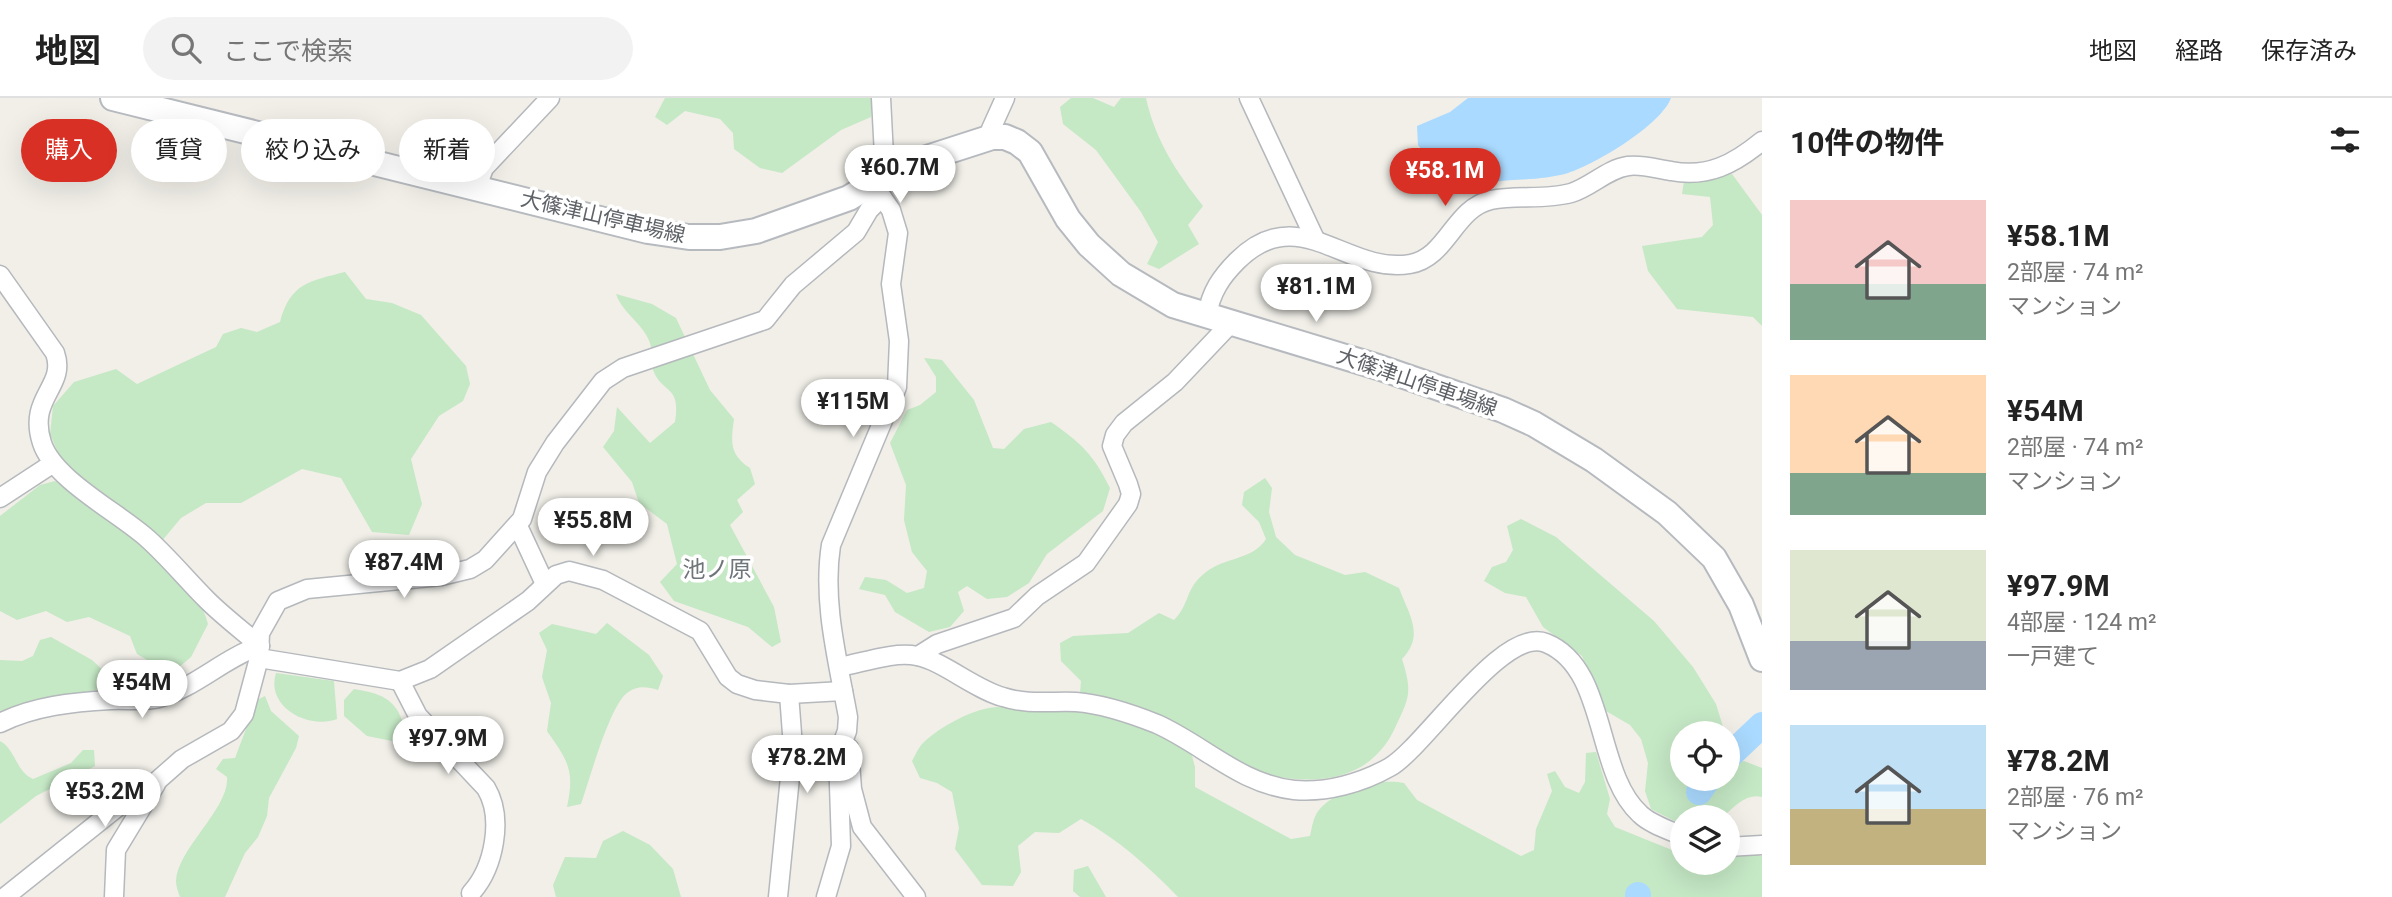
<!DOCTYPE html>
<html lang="ja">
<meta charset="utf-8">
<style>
:root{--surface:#fff;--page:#f2f2f2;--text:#222;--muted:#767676;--line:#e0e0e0;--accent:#d93025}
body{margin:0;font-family:Roboto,"Noto Sans JP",sans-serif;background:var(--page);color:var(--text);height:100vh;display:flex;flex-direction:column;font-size:26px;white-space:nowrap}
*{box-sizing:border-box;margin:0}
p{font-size:23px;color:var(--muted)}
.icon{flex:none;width:38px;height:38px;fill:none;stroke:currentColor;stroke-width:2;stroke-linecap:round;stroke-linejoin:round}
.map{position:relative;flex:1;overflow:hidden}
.drawer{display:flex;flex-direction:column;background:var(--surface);width:630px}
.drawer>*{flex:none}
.top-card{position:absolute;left:21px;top:21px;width:665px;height:63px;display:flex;gap:14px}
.controls{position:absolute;left:1670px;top:623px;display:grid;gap:14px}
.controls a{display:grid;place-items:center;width:70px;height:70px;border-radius:50%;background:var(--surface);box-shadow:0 7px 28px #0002;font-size:35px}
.price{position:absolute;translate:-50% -60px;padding:0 16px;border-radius:24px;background:#fff;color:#222;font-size:23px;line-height:46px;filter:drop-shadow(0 2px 4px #0008)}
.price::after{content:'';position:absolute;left:50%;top:42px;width:21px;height:16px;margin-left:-10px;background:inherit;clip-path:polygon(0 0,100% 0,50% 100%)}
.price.active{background:var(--accent);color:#fff}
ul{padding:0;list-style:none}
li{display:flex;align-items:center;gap:21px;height:175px;padding:0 28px}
li span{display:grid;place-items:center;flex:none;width:196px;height:140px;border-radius:0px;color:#555}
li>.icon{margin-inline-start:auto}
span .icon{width:84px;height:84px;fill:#fffc;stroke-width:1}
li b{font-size:30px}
h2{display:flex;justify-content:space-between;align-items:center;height:84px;padding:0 28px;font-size:30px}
.pill{padding:0 24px;border-radius:32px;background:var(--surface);box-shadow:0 7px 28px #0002;font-size:24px;line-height:63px}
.pill.active{background:var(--accent);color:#fff}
header{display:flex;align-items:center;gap:42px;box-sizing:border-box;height:98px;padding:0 35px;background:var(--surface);border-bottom:2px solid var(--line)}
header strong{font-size:33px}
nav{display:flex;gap:38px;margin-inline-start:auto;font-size:24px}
.search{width:490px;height:63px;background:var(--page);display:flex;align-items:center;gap:18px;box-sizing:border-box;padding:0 24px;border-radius:38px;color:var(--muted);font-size:26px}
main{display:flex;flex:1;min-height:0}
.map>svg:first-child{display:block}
.green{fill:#c5e8c5}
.water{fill:#aadaff}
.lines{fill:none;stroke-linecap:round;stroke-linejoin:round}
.river{stroke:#aadaff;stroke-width:26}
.street-casing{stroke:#b5b8bc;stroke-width:21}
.secondary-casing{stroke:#b6babf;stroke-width:28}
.street{stroke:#fff;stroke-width:18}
.secondary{stroke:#fff;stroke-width:24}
.labels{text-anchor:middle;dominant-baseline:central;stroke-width:7;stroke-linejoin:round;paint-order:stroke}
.street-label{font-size:21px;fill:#5f6368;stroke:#fff}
.neighbourhood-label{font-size:23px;fill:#70757a;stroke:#fff}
</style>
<header>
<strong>地図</strong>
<div class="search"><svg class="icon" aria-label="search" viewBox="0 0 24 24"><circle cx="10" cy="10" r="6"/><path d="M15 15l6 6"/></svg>ここで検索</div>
<nav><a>地図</a><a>経路</a><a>保存済み</a></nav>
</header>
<main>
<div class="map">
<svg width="1762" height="799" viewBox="0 0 1762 799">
<rect width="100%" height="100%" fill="#f1efe8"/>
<g class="green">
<path d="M665,0H872L871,19L841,32L782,75L760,70L734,51L733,35L720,21L685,13L667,27L655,19Z"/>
<path d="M1071,0H1093L1114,9L1121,0H1146C1155,42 1177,75 1203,108L1188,127L1199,146L1159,171L1147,166L1158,144L1141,114L1096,52L1063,26L1060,9Z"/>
<path d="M1732,76L1762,117V228L1753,219L1677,211L1648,173L1642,148L1702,139L1713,127L1710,99L1682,96L1684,83Z"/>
<path d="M345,174L366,201L392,205L421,217L466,268L470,286L463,303L439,318L411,361L422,406L409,437L372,434L341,380L302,371L241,405H206L181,420L161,444L126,412L62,364L50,336L53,308L74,284L116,271L137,286L216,249L223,236L241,230L257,234L280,224C290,185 310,183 345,174Z"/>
<path d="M616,196L652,206L676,220L710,292L734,321C731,343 729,357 750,370L755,386L737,402L743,414L730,427L774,509L781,544L772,549L748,529L674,503L660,484L677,466L667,426L639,405L632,384L603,349L614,333L617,309L650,345L675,324C681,286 663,297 653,272C649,264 653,253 650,245C643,225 623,216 616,196Z"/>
<path d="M924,260L942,262L974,302L993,350L1004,351L1024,331L1051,324C1081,345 1093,356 1110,390L1103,413L1047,456L1029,485L1007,499L987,501L967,488L958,494L964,513L950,529L929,534L895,514L885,497L859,491L865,479L886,482L907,495L924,490L927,473L912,454L904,422L906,387L890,345L907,312L920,307L936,294V279Z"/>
<path d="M1265,380L1272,390L1269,414L1276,439L1295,457L1345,477L1365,474L1399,490C1409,517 1425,537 1402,561C1413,596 1409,600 1394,632C1355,711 1255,677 1191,654L1195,669V689L1291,741L1310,738C1312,730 1313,719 1319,712C1337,691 1378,680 1404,685L1417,702L1521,758L1534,752L1536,731L1552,693L1547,676L1555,673L1565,689L1579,695L1585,684L1586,655L1596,654L1610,701L1607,716L1615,729L1682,756V765H1727V756L1744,754L1762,758V799H1643L1636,792L1634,799H1178C1149,769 1118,741 1081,721L1059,735L1035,734L1018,748L1021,774L1013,788L982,787L955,751L959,730L952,694L937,685L920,680L912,663C915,658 918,650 923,645C939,629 977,608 1000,609C1038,610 1045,623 1080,595L1081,583L1061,563L1060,545L1073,538L1128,535L1159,515L1174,522C1191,505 1184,491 1206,474C1225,459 1253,462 1266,441L1259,424L1242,407L1244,394Z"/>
<path d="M55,383C98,413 196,474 208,526L191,559L171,576L137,556L130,538L89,519L67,524L46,513L17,522L0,513V418L40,387Z"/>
<path d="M1521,421L1556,439L1654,523L1693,569L1716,606L1725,635H1682V681H1703L1696,693L1702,699L1719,681H1727V670L1732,665L1744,663L1762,670V699C1746,695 1734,709 1723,719H1682V727L1651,711L1645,693L1648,665L1641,641L1630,627L1606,613L1582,558L1543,529L1526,499L1505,495L1484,483L1492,469L1506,464L1513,452L1507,428Z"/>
<path d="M607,525L649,557L663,578L658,592C647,589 638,587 627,595C610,607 589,683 581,706L567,709C575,672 568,663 547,633L551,605L542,579L547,552L539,535L552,526L596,536Z"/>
<path d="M51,539L92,562L110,579L109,589L0,613V562L22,563L33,558L40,542Z"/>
<path d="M276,575L334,583L337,621C309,632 265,609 276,575Z"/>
<path d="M354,591C384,596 398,602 405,633L392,643L367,638L344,618V602Z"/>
<path d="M265,598L271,613L299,638L296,650L269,700L267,718L258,739L245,755L225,799H180C178,794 176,788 176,783C177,751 230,710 227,679L216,671L223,661L235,660L257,602Z"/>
<path d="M0,643C16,652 16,674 33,681L71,665L83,652H94L95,668L36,698L0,726Z"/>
<path d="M623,733L650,747L673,771L681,799H556L553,787L565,759L596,760L603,743Z"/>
<path d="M1088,768L1106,799H1080L1073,793L1074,772Z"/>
</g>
<path class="water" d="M1468,0H1671C1661,27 1596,66 1568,75C1545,82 1517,81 1493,84L1490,95L1484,96L1481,88L1452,89L1418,47L1417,28L1450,14Z"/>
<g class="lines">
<g class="river">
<path d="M1727,660L1762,627"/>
<path d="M1699,694L1708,681"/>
<path d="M1638,799V797"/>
</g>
<defs>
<g id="street">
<path d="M881,0L885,77"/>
<path d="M1249,0L1315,141"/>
<path d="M992,39L991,31L1005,0"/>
<path d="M477,89L484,70L550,0"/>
<path d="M0,177L55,255C67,289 27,299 42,345C54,382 118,414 148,441C169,460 187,482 207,502C224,519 243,533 260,548"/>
<path d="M1207,217C1211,194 1221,179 1237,163C1299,101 1346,177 1410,166C1447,160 1454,110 1491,102C1517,97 1546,102 1571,95C1591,89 1607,71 1628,68C1642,66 1657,71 1671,73C1708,80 1734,66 1762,43"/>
<path d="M0,400L52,366"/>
<path d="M518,428L545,486"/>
<path d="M918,558L937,546L1014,520L1037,498L1086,465L1128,406L1131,396L1128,386L1112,348L1115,337L1124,325L1175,284L1232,224"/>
<path d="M259,560L400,583L430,571L528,503L556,477L569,473L603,482L700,533L728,579L737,586L755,592L789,596L843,593"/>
<path d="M839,569C862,565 894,553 917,558C943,563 974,591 1003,599C1028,607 1050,603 1076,604C1102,606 1132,616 1157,626C1204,647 1240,686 1294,692C1326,695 1362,685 1390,669C1424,650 1503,527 1546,545C1608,570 1594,674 1640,716C1650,726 1669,732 1682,738"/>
<path d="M400,583L418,618L486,690C504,720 494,770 471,795"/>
<path d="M0,625C34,608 73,604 111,602C127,601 143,604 159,600C196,589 224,560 260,548"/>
<path d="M849,650L852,691L862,729L916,799"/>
<path d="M1727,749L1762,747"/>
<path d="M5,799L129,700L157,683L182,661L231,633L244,616L259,560L260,535L278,503L307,491L441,478L470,471L485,462L522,421L537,374L555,345L603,283L623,270L765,222L793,187L856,134L869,112L882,99L872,87"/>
<path d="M114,799L116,752L156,686"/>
<path d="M778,799L793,649L789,596"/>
<path d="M826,799L841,748L838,657L847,633L848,619C838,563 822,504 831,447L897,289L899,243L891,186L898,135L891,112L882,99"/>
</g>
<path id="secondary" d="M113,0L648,133L689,139H720L756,133L849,100L899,69L992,39H1005L1017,44L1030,54L1068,121L1089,147L1121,176L1173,207L1378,269L1503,312L1534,326L1594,362L1667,415L1714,460L1741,507L1762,561"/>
</defs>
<use href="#street" class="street-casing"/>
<use href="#secondary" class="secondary-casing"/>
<use href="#street" class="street"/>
<use href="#secondary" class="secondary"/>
</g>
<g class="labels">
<g class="street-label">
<text transform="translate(603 119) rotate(13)">大篠津山停車場線</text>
<text transform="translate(1417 284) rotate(19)">大篠津山停車場線</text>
</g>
<g class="neighbourhood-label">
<text x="717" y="471">池ノ原</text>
</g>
</g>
</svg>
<div class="controls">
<a><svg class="icon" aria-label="locate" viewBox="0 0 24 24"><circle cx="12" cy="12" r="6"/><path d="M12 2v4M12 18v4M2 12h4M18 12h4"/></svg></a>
<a><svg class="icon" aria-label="layers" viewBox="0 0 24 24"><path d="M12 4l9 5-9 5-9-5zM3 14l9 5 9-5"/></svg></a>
</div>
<b class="price" style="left:900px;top:107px">¥60.7M</b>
<b class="price active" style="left:1445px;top:110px">¥58.1M</b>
<b class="price" style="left:1316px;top:226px">¥81.1M</b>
<b class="price" style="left:853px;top:341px">¥115M</b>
<b class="price" style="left:593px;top:460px">¥55.8M</b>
<b class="price" style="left:404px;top:502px">¥87.4M</b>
<b class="price" style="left:142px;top:622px">¥54M</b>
<b class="price" style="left:448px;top:678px">¥97.9M</b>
<b class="price" style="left:807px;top:697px">¥78.2M</b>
<b class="price" style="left:105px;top:731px">¥53.2M</b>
<div class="top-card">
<a class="pill active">購入</a>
<a class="pill">賃貸</a>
<a class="pill">絞り込み</a>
<a class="pill">新着</a>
</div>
</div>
<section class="drawer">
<h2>10件の物件<svg class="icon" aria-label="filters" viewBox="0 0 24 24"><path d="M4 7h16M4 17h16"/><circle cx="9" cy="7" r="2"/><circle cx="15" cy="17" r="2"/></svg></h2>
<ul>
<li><span style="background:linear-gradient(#f6c9c9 60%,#7fa58c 0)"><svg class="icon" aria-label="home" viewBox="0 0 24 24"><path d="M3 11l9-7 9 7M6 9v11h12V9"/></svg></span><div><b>¥58.1M</b><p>2部屋 · 74 m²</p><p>マンション</p></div></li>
<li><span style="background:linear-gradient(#ffd9b3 70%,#7fa58c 0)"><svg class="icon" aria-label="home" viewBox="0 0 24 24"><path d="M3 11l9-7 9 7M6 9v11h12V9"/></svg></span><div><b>¥54M</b><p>2部屋 · 74 m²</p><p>マンション</p></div></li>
<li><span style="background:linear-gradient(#dfe7d0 65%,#9aa5b1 0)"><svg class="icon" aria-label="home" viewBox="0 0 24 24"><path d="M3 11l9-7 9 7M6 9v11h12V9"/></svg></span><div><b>¥97.9M</b><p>4部屋 · 124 m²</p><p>一戸建て</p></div></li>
<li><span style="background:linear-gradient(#bfe0f5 60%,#c2b280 0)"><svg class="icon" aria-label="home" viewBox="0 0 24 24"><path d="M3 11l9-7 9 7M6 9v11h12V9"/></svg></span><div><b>¥78.2M</b><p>2部屋 · 76 m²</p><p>マンション</p></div></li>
</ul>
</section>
</main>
